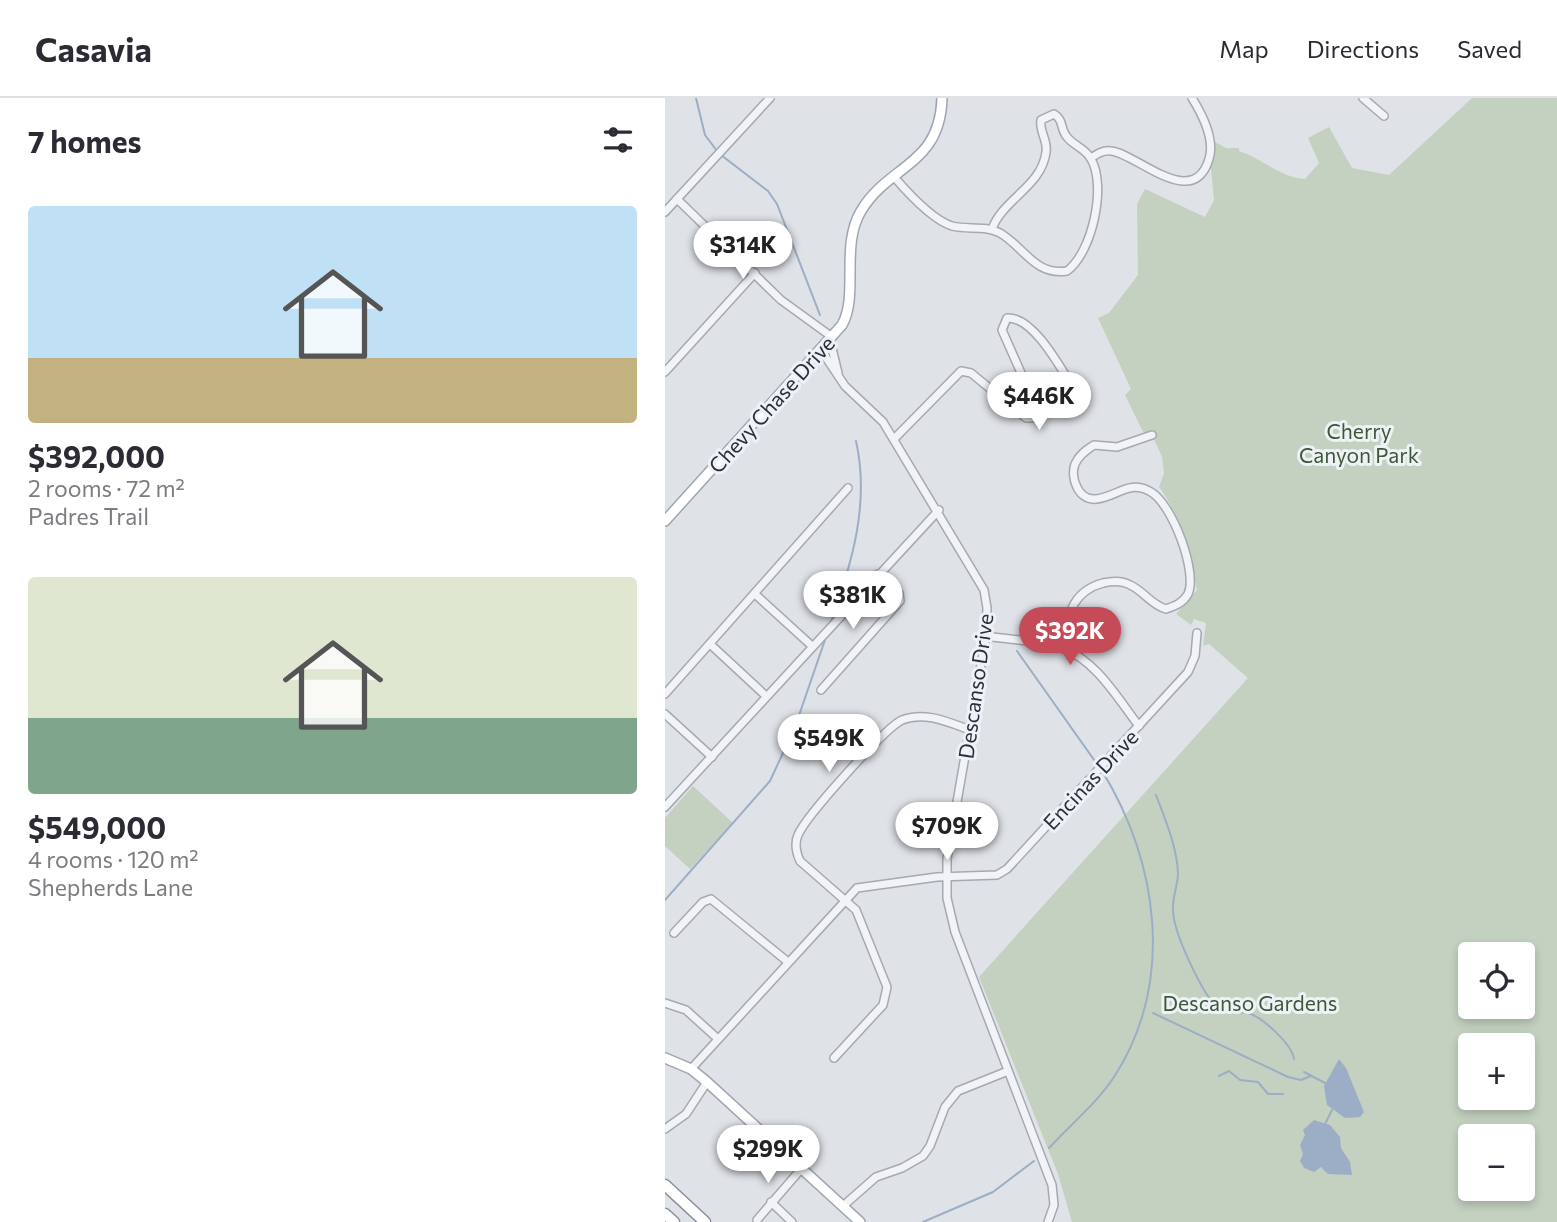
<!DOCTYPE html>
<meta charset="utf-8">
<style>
:root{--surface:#fff;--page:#f7f7f7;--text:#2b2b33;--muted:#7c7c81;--line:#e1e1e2;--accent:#c54b58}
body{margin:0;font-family:Commissioner,sans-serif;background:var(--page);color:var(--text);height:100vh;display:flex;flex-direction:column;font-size:26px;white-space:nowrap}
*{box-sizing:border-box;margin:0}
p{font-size:23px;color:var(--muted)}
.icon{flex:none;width:38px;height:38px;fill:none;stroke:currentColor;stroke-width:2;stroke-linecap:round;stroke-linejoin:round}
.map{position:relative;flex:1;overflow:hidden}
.details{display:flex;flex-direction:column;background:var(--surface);width:665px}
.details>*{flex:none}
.tools{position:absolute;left:793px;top:844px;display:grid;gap:14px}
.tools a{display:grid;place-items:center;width:77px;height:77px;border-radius:7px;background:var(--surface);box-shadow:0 4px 10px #0003;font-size:35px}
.price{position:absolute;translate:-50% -60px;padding:0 16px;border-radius:24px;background:#fff;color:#222;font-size:23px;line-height:46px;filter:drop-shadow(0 2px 4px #0008)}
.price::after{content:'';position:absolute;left:50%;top:42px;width:21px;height:16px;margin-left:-10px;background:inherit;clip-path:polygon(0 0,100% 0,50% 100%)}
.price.current{background:var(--accent);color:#fff}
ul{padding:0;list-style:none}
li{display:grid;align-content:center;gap:14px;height:371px;padding:0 28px}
li span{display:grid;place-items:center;height:217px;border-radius:7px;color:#555}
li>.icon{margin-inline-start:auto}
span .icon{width:126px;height:126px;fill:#fffc;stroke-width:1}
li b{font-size:30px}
h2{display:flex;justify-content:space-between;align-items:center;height:84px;padding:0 28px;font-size:30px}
header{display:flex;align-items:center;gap:42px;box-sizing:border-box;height:98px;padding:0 35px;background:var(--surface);border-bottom:2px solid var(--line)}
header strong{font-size:33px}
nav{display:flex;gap:38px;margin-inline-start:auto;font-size:24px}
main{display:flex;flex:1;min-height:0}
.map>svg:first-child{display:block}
.green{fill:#c4d1c0;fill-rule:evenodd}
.water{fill:#9caec5}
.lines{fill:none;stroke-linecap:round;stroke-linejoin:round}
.stream{stroke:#9caec5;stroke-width:2}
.minor-casing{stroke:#a5a9b1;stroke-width:10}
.major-casing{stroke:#9fa6b2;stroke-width:12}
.highway-casing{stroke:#878f9d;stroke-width:13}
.minor{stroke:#f1f3f6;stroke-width:7}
.major{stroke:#fff;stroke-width:9}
.highway{stroke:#fff;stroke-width:10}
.labels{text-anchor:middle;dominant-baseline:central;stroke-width:6;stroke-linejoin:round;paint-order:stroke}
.street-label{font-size:21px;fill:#292f3d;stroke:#eef1f5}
.park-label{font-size:21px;fill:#3c5837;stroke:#eef1f5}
</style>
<header>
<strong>Casavia</strong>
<nav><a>Map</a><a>Directions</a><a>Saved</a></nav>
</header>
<main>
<section class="details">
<h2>7 homes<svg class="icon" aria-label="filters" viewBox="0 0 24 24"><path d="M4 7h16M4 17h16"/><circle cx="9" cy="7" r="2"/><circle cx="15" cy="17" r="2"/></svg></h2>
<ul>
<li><span style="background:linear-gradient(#bfe0f5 70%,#c2b280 0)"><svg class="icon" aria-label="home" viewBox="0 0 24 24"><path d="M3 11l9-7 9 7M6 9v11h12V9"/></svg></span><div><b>$392,000</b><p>2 rooms · 72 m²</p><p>Padres Trail</p></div></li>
<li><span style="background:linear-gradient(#dfe7d0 65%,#7fa58c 0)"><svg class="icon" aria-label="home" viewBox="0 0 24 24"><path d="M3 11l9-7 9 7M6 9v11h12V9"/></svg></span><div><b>$549,000</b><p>4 rooms · 120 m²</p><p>Shepherds Lane</p></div></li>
</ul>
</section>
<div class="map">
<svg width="892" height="1124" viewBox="0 0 892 1124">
<rect width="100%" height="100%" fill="#dfe2e7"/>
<g class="green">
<path d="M807,0H892V1124H407L393,1076L314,879L583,580L544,546L538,548L541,525L529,521L526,527L511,516L532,492C524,455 517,420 494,389L499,375L497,359L489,341L478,334L460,297L466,291L433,220L444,215L473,177L472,106L480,91L540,119L549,102L546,70L550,44L561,50H574V53C599,61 613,79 640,81L654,65L643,40L664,29L687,70L724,77ZM805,856H858V908H805ZM805,947H858V999H805ZM805,1038H858V1090H805Z"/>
<path d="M28,688L68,725L25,771L0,748V720Z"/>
</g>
<g class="water">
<path d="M674,961L681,970L699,1014L695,1019L680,1020L662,1007L659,988Z"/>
<path d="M649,1022L665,1027L675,1039L676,1050L685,1064L687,1077L663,1076L656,1069L649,1074L639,1070L635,1063L638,1056L635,1047L640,1037L638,1032Z"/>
</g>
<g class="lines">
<g class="stream">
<path d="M31,0L40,37L52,53"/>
<path d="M56,57L103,93L112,106L155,217"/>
<path d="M166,524C187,465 205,405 191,343"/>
<path d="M352,553L432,666"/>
<path d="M491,697C500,721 512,749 513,775C513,787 507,800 508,812C508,834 538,898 555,913C564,916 574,913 583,915C597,919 627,946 629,961"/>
<path d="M0,802L105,683L130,629L161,539"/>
<path d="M488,915L623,979L636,982L646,978"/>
<path d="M639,974L660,985"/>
<path d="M554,978L564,973L575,982L593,984L603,996H618"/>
<path d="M660,1026L667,1012"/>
<path d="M384,1050C405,1027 432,1005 449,979C511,883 493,764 436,671"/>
<path d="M258,1124L328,1094L369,1063"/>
</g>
<defs>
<g id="minor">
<path d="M698,0L719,18"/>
<path d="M426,60C432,56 438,52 446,53C471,55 528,114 544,61C550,42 537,16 527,0"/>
<path d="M230,80C243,95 268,122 287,128C303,132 320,127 335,135C359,149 370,178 402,173C427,155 442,88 426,61C420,50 409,48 402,39C395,31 399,22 389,16L376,22C374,34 383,42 381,54C377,88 338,101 327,131"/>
<path d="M12,101L116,202L167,239"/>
<path d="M0,114L105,0"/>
<path d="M165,242L173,275"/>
<path d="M156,252L180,288L218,324L319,492L322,510L321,538L282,761V800L290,834L387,1087L389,1107L383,1124"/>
<path d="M0,274L90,175"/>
<path d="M229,341L296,273L306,275L361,320H372V311L337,232L342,220C369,218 397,273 410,293"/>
<path d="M91,497L147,548"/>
<path d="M321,538C345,542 374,542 397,550C431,562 453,601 474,628"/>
<path d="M45,546L101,598"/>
<path d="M395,549C403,520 405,494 438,485C447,483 456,482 465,487C479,493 486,507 501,511C510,508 518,505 523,496C533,474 507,406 486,394C464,381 452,399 431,401C413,403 405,379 410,366C414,357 421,352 429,347L452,349L487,337"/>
<path d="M156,592L235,503L234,495L213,476"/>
<path d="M0,596L183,390"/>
<path d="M0,616L47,659"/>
<path d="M0,709L274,412"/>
<path d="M9,835L38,804L46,801L123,864"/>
<path d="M0,905L21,912L53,941"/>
<path d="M169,960L218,907L222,889L191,812L135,763C131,754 129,746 133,737C141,718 220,630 237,622C260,613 283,624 305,632"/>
<path d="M26,971L192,790L272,779L332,777L342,771L523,574L530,558L532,535"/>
<path d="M0,1031L21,1016L42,984"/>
<path d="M106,1104L127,1124"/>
<path d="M178,1108L211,1079L237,1070L258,1058L265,1048L280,1009L293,993L343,973"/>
<path d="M92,1122L137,1070"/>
</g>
<g id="major">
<path d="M0,423L177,227C194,197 175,148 196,113C224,66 275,68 277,0"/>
<path d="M0,960L26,971L42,984L195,1124"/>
</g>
<g id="highway">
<path d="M0,1087L40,1124"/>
<path d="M0,1116L9,1124"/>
</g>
</defs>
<use href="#minor" class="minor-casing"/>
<use href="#major" class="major-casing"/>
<use href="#highway" class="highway-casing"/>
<use href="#minor" class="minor"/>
<use href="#major" class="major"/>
<use href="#highway" class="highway"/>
</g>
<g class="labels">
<g class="street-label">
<text transform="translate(106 306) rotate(-48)">Chevy Chase Drive</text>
<text transform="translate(310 588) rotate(-82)">Descanso Drive</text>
<text transform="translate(425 681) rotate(-47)">Encinas Drive</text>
</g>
<g class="park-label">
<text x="694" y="332">Cherry<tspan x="694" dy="24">Canyon Park</tspan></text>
<text x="585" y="904">Descanso Gardens</text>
</g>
</g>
</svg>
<div class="tools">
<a><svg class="icon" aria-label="locate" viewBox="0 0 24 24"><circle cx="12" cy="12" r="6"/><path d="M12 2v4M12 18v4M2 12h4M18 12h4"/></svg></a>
<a>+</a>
<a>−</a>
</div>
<b class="price" style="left:78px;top:183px">$314K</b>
<b class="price" style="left:374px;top:334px">$446K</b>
<b class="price" style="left:188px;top:533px">$381K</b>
<b class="price current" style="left:405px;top:569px">$392K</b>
<b class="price" style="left:164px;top:676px">$549K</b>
<b class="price" style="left:282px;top:764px">$709K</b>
<b class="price" style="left:103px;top:1087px">$299K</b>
</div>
</main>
